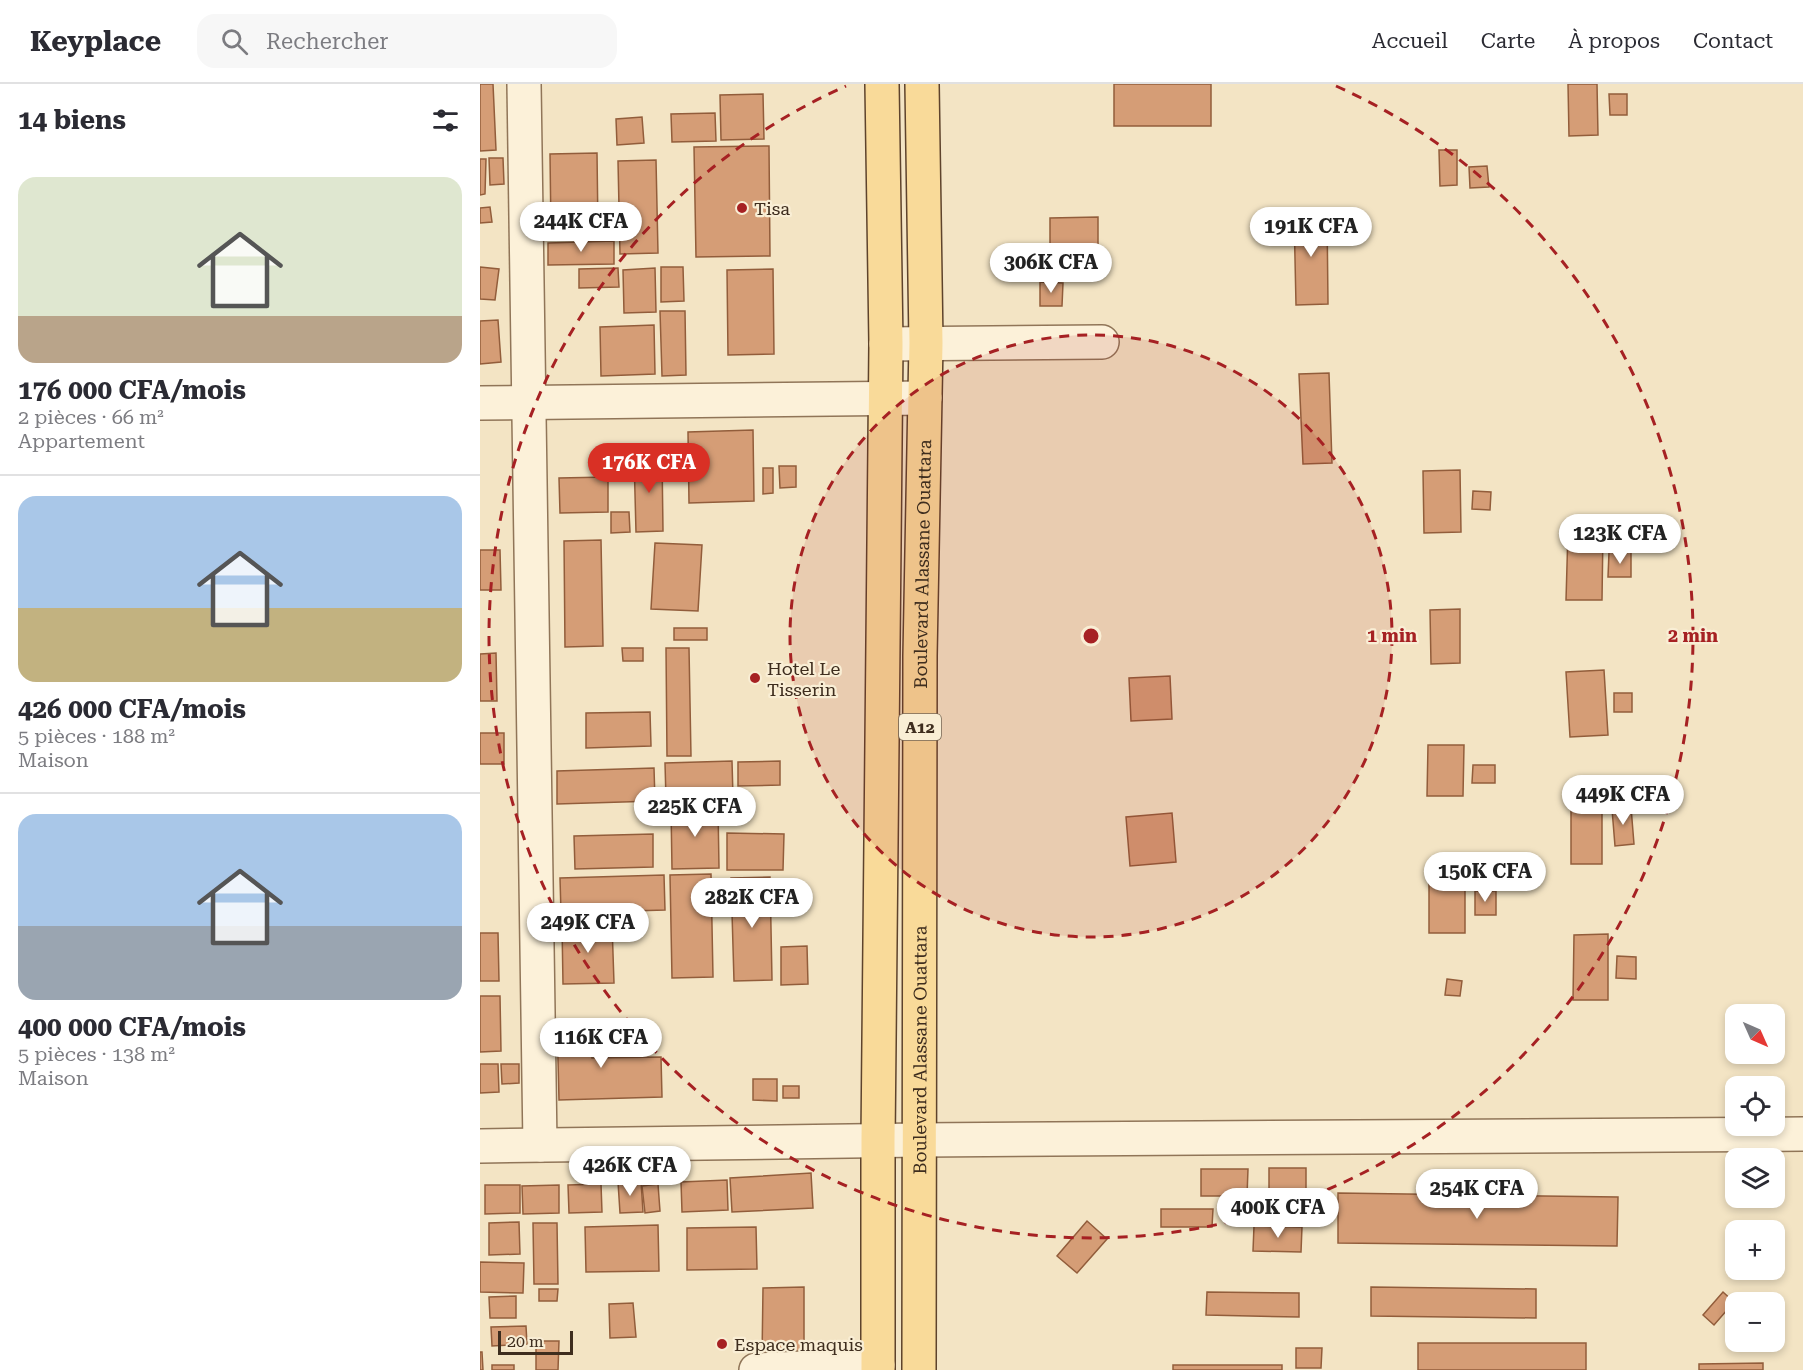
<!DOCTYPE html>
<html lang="fr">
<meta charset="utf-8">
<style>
:root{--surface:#fff;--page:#f7f7f7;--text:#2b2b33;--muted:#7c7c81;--line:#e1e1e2;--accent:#d93025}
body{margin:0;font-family:"Roboto Serif",serif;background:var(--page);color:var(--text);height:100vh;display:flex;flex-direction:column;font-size:22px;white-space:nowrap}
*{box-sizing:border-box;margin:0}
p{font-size:20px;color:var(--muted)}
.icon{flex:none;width:33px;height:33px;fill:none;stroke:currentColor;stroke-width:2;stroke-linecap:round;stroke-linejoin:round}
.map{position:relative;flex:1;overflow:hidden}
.sheet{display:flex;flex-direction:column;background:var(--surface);width:480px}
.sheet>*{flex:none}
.needle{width:39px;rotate:135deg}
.controls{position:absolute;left:1245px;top:920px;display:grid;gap:12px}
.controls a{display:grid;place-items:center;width:60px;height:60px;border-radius:12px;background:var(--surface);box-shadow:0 3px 9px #0003;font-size:30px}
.scale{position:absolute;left:18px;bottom:15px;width:75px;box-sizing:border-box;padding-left:6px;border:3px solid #3e2d1e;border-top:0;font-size:16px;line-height:21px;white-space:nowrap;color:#3e2d1e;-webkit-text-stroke:4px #f9eed5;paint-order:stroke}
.price{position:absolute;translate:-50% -51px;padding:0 14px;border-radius:21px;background:#fff;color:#222;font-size:20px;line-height:39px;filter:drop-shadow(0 2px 3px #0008)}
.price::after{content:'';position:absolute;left:50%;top:36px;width:18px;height:14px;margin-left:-9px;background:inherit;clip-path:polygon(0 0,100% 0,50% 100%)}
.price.selected{background:var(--accent);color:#fff}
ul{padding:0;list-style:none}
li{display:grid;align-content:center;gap:12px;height:318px;padding:0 18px}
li+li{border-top:2px solid var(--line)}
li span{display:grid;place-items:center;height:186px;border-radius:18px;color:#555}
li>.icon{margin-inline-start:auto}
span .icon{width:108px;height:108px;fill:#fffc;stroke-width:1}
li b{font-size:26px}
h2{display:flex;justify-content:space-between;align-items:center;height:72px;padding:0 18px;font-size:26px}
header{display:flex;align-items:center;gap:36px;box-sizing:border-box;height:84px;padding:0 30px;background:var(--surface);border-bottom:2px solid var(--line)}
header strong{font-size:28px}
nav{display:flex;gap:33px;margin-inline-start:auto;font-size:21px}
.search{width:420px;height:54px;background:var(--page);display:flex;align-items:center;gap:15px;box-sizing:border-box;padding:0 21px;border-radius:18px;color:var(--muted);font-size:22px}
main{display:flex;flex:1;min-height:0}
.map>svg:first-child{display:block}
.building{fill:#d59d76;stroke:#925d3b;stroke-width:1.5}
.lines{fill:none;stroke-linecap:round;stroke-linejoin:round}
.minor-casing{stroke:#907558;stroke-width:36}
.major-casing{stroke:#5e432c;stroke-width:36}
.minor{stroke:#fcf1d9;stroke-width:33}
.major{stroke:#f9da99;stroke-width:33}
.ring{fill:none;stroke:#a62123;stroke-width:3;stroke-dasharray:10 8}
.poi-dot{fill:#a62123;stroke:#f9eed5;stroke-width:2}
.labels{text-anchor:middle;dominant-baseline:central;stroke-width:4.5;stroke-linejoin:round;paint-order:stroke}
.shield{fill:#f9eed5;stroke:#766755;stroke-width:1.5}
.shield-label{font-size:16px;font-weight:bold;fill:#3e2d1e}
.poi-label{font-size:18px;fill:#3e2d1e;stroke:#f9eed5;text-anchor:start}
.street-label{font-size:18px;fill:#3e2d1e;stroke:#f9eed5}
.centre{fill:#a62123;stroke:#f9eed5;stroke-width:3}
.ring-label{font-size:18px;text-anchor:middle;font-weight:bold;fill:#a62123;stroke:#f9eed5;stroke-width:4.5;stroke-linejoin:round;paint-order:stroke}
</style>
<header>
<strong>Keyplace</strong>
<div class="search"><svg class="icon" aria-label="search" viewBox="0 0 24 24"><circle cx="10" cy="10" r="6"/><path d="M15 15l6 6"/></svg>Rechercher</div>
<nav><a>Accueil</a><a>Carte</a><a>À propos</a><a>Contact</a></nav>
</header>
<main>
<section class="sheet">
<h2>14 biens<svg class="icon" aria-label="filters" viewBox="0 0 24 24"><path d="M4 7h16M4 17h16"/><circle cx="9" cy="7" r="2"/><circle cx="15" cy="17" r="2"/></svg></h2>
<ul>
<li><span style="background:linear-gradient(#dfe7d0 75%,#b9a48a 0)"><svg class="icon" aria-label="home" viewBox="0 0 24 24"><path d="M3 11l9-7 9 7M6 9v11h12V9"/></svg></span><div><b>176 000 CFA/mois</b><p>2 pièces · 66 m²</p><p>Appartement</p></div></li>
<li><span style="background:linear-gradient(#a9c7e8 60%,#c2b280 0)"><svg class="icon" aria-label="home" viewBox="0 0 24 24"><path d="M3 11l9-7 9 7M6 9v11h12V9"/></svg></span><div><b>426 000 CFA/mois</b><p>5 pièces · 188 m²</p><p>Maison</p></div></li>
<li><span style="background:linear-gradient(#a9c7e8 60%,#9aa5b1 0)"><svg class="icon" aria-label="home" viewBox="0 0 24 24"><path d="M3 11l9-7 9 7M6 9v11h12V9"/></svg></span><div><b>400 000 CFA/mois</b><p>5 pièces · 138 m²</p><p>Maison</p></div></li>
</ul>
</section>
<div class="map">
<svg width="1323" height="1286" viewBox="0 0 1323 1286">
<rect width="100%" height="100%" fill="#f3e4c4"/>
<g class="building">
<path d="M0,0H13L16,66L0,67Z"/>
<rect x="634" y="0" width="97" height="42"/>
<path d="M1088,0H1117L1118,51L1089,52Z"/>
<path d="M283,10L284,55L241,56L240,11Z"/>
<path d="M1129,10H1147V31H1130Z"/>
<path d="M235,29L236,57L192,58L191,30Z"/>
<path d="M162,33L164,59L137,61L136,35Z"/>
<path d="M289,62L290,172L216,173L214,63Z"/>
<path d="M959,66H977V101L960,102Z"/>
<path d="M117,69L118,145L71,147L70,70Z"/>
<path d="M9,74H23L24,100L10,101Z"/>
<path d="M0,75H6L5,110L0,111Z"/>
<path d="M176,76L178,169L140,170L138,77Z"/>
<path d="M1007,82L1009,103L990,104L989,83Z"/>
<path d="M10,123L12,138L0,139V124Z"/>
<path d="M847,128L848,220L816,221L814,129Z"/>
<path d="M618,133V172H570V134Z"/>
<path d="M134,157V180L68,181V159Z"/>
<path d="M0,183L19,185L15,216L0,215Z"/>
<path d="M181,183H203L204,217L181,218Z"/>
<path d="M138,184L139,203L99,204V185Z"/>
<path d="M175,184L176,228L144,229L143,186Z"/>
<path d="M293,185L294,270L248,271L247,186Z"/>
<path d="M560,198L583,199L582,222H560Z"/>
<path d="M180,227H205L206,291L182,292Z"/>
<path d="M18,236L21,278L0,280V237Z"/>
<path d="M174,241L175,290L121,292L120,243Z"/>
<path d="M849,289L852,379L823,380L819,290Z"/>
<path d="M273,346L274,417L209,419L208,348Z"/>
<path d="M154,372H182L183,447L156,448Z"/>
<path d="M299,382H316V403L300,404Z"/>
<path d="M283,384H293V409L283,410Z"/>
<path d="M980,386L981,448L944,449L943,387Z"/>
<path d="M128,393V428L80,429L79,394Z"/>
<path d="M993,407L1011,408L1010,426L992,425Z"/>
<path d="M131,428H149L150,448L131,449Z"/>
<path d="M1088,447H1123L1122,516H1086Z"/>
<path d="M121,456L123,562L85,563L84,457Z"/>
<path d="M175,459L222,461L218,527L171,525Z"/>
<path d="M0,466H20L21,506H0Z"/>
<path d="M1129,468H1151V493H1128Z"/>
<path d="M980,525V579L951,580L950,526Z"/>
<rect x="194" y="544" width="33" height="12"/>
<path d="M142,564H163V577H143Z"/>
<path d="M186,564H209L211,672H187Z"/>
<path d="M16,569L17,617H0V570Z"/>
<path d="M1124,586L1128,651L1090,653L1086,588Z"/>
<path d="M690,592L692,635L651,637L649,594Z"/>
<rect x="1134" y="609" width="18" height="19"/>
<path d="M170,628L171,662L106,664V629Z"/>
<rect x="0" y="649" width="24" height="31"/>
<path d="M948,661H984L983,712H947Z"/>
<path d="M252,677L253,713L186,715L185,679Z"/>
<path d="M300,677V701L258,702V678Z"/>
<path d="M993,681H1015V699H992Z"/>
<path d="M174,684L175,717L77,720V687Z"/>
<rect x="1091" y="721" width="31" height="59"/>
<path d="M238,723L239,784L192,785L191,724Z"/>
<path d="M1151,723L1154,760L1135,762L1132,725Z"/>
<path d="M692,729L696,778L650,782L646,733Z"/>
<path d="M247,749L304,750L303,786H247Z"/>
<path d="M173,750V783L95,785L94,752Z"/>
<path d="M231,790L233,893L192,894L190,791Z"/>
<path d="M184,791L185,826L81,829L80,794Z"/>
<path d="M290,793L292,896L254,897L251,794Z"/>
<rect x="949" y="799" width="36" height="50"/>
<rect x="995" y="807" width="21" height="24"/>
<path d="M132,840L134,899L83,900L82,841Z"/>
<path d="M0,849H18L19,897H0Z"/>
<path d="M1128,850V916H1093L1094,851Z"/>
<path d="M327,862L328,900L301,901V863Z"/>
<path d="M1137,872L1156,873V895L1136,894Z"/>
<path d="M967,895L982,897L980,912L965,911Z"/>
<path d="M0,912H20L21,967L0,968Z"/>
<path d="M111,935L112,974L181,973L182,1013L79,1016L77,936Z"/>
<path d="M0,980H18L19,1008L0,1009Z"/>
<path d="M21,980H39V999L22,1000Z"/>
<path d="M273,995H297V1017L273,1016Z"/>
<rect x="303" y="1002" width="16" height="12"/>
<rect x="789" y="1084" width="37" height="27"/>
<path d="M721,1085H768L767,1112H721Z"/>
<path d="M331,1089L333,1124L252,1128L250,1094Z"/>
<path d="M247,1096L248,1126L202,1128L201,1098Z"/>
<path d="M161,1097L163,1128L140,1129L138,1098Z"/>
<path d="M121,1100L122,1128L89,1129L88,1101Z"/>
<path d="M178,1100L180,1127L165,1129L162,1102Z"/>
<path d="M5,1101H40V1129L5,1130Z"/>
<path d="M79,1101V1129L43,1130L42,1102Z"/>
<path d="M858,1109L1138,1113L1137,1162L858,1159Z"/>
<path d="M681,1125H733L732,1143H681Z"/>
<path d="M607,1137L627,1155L597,1189L577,1172Z"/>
<path d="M39,1138L40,1170L9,1171V1139Z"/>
<path d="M53,1139H77L78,1200H54Z"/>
<path d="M178,1141L179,1187L106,1188L105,1143Z"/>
<path d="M774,1142L822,1143L821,1168L773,1167Z"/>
<path d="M276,1143L277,1185L207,1186V1144Z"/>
<path d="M0,1178L44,1179L43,1209L0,1208Z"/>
<path d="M324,1203V1274H282L283,1204Z"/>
<path d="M891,1203L1056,1205V1234L891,1232Z"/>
<path d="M59,1205H78L77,1217H59Z"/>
<path d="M727,1208L819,1209V1233L726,1231Z"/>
<path d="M1243,1208L1254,1218L1234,1241L1223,1231Z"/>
<path d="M36,1212V1234H10L9,1213Z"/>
<path d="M153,1219L156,1253L130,1254L129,1220Z"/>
<path d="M46,1242L47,1260L12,1262L11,1243Z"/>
<path d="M56,1257H79L78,1286H56Z"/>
<rect x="938" y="1259" width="168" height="27"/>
<path d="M816,1264H842L841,1284H816Z"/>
<path d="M0,1268H2L3,1286H0Z"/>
<path d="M1283,1279V1286H1219V1280Z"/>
<rect x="12" y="1281" width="22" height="5"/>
<rect x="693" y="1281" width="109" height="5"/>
</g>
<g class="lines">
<defs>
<g id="minor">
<path d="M44,0L60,1061"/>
<path d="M406,260L622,258"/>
<path d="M0,319L445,314"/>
<path d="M0,1062L440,1056L1323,1050"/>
<path d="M276,1286L398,1281"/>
</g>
<g id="major">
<path d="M398,1286V1057L406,260L402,0"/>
<path id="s1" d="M439,1286L440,572L446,259L442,0"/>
</g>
</defs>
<use href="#minor" class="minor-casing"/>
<use href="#major" class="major-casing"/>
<use href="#minor" class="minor"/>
<use href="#major" class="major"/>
</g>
<circle cx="611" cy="552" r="301" fill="#a62123" fill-opacity=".12"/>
<g class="ring">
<circle cx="611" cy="552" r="301"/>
<path d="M856 2A602 602 0 1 1 366 2"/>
</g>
<g class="poi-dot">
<circle cx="262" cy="124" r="6"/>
<circle cx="275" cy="594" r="6"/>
<circle cx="242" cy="1260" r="6"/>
</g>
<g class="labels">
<rect class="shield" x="419" y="630" width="42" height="26" rx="4.5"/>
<g class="shield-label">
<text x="440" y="643">A12</text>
</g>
<g class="poi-label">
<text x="274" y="124">Tisa</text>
<text x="287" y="584">Hotel Le<tspan x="287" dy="21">Tisserin</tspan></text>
<text x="254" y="1260">Espace maquis</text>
</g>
<g class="street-label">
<text stroke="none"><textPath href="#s1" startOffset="806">Boulevard Alassane Ouattara</textPath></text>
<text stroke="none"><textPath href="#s1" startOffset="320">Boulevard Alassane Ouattara</textPath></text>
</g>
</g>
<circle cx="611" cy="552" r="9" class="centre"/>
<g class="ring-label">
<text x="912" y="558">1 min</text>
<text x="1213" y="558">2 min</text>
</g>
</svg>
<div class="controls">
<a><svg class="needle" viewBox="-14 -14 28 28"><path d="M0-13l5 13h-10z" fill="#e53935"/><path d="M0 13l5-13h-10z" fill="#7c7c81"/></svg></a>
<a><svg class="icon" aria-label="locate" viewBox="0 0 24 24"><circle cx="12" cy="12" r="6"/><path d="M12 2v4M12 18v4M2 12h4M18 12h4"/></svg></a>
<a><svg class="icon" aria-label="layers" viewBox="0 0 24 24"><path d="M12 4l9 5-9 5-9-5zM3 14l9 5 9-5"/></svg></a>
<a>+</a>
<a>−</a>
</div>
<div class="scale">20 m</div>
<b class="price" style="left:101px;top:169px">244K CFA</b>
<b class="price" style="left:831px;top:174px">191K CFA</b>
<b class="price" style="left:571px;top:210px">306K CFA</b>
<b class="price selected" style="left:169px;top:410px">176K CFA</b>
<b class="price" style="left:1140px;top:481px">123K CFA</b>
<b class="price" style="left:1143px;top:742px">449K CFA</b>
<b class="price" style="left:215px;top:754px">225K CFA</b>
<b class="price" style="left:1005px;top:819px">150K CFA</b>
<b class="price" style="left:272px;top:845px">282K CFA</b>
<b class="price" style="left:108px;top:870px">249K CFA</b>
<b class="price" style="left:121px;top:985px">116K CFA</b>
<b class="price" style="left:150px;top:1113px">426K CFA</b>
<b class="price" style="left:997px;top:1136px">254K CFA</b>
<b class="price" style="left:798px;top:1155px">400K CFA</b>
</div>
</main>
